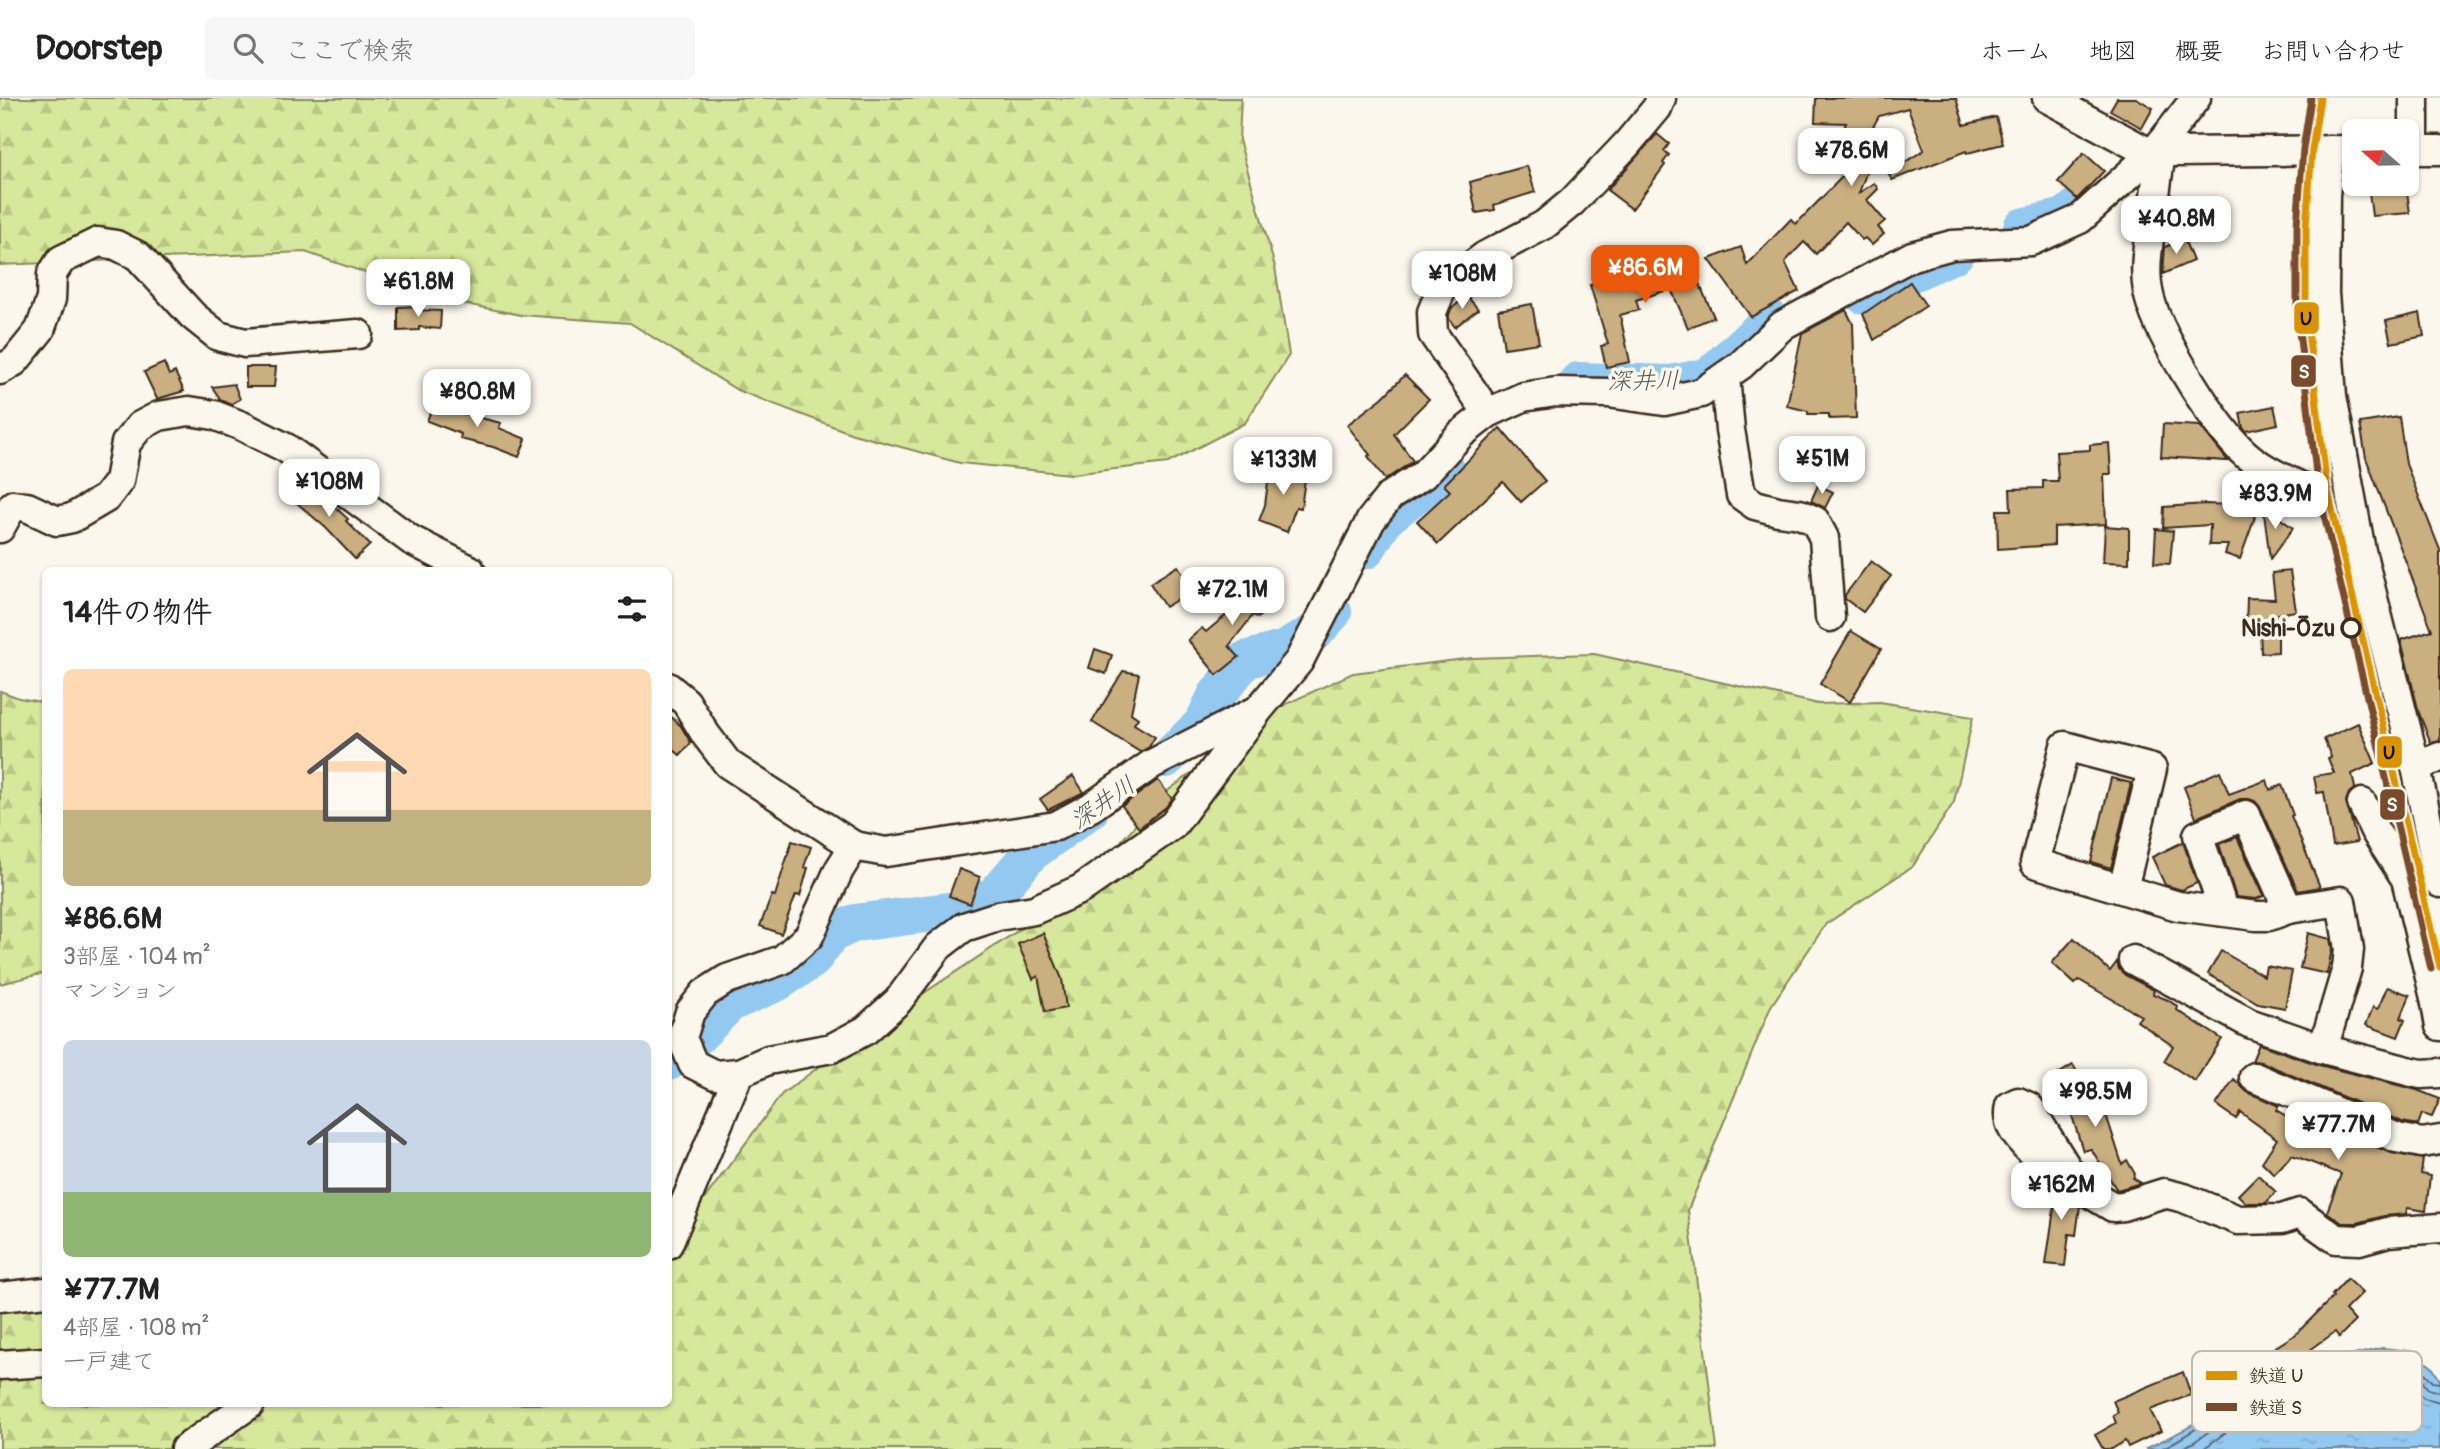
<!DOCTYPE html>
<html lang="ja">
<meta charset="utf-8">
<style>
:root{--surface:#fff;--page:#f6f6f6;--text:#222;--muted:#767676;--line:#e0e0e0;--accent:#ea580c}
body{margin:0;font-family:Pangolin,"Klee One",sans-serif;background:var(--page);color:var(--text);height:100vh;display:flex;flex-direction:column;font-size:26px;white-space:nowrap}
*{box-sizing:border-box;margin:0}
p{font-size:23px;color:var(--muted)}
.icon{flex:none;width:38px;height:38px;fill:none;stroke:currentColor;stroke-width:2;stroke-linecap:round;stroke-linejoin:round}
.map{position:relative;flex:1;overflow:hidden}
.details{position:absolute;left:42px;top:469px;width:630px;height:840px;display:flex;flex-direction:column;background:var(--surface);border-radius:10px;box-shadow:0 2px 5px #0004}
.details>*{flex:none}
.needle{width:46px;rotate:290deg}
.fabs{position:absolute;left:2342px;top:21px;display:grid;gap:14px}
.fabs a{display:grid;place-items:center;width:77px;height:77px;border-radius:10px;background:var(--surface);box-shadow:0 2px 5px #0004;font-size:35px}
.price{position:absolute;translate:-50% -60px;padding:0 16px;border-radius:14px;background:#fff;color:#222;font-size:23px;line-height:46px;filter:drop-shadow(0 2px 4px #0008)}
.price::after{content:'';position:absolute;left:50%;top:42px;width:21px;height:16px;margin-left:-10px;background:inherit;clip-path:polygon(0 0,100% 0,50% 100%)}
.price.selected{background:var(--accent);color:#fff}
ul{padding:0;list-style:none}
li{display:grid;align-content:center;gap:14px;height:371px;padding:0 21px}
li span{display:grid;place-items:center;height:217px;border-radius:10px;color:#555}
li>.icon{margin-inline-start:auto}
span .icon{width:126px;height:126px;fill:#fffc;stroke-width:1}
li b{font-size:30px}
h2{display:flex;justify-content:space-between;align-items:center;height:84px;padding:0 21px;font-size:30px}
header{display:flex;align-items:center;gap:42px;box-sizing:border-box;height:98px;padding:0 35px;background:var(--surface);border-bottom:2px solid var(--line)}
header strong{font-size:33px}
nav{display:flex;gap:38px;margin-inline-start:auto;font-size:24px}
.search{width:490px;height:63px;background:var(--page);display:flex;align-items:center;gap:18px;box-sizing:border-box;padding:0 24px;border-radius:10px;color:var(--muted);font-size:26px}
.map>svg:first-child{display:block}
.forest{fill:url(#forest-firs);stroke:#88895c;stroke-width:2}
.water{fill:url(#water-ripples);stroke:#70899d;stroke-width:2}
.lines{fill:none;stroke-linecap:round;stroke-linejoin:round}
.shore{stroke:#5e6972;stroke-width:2}
.river{stroke:#93c8f1;stroke-width:38}
.building{fill:#caaf80;stroke:#3b2a1e;stroke-width:2}
.minor-casing{stroke:#3b2a1e;stroke-width:33}
.minor{stroke:#fbf7ec;stroke-width:28}
.rail-1-casing{stroke:#fbf7ec;stroke-width:12}
.rail-2-casing{stroke:#fbf7ec;stroke-width:12}
.rail-1{stroke:#db9304;stroke-width:7}
.rail-2{stroke:#7a4b2a;stroke-width:7}
.stop-dot{fill:#fbf7ec;stroke:#3b2a1e;stroke-width:3.5}
.labels{text-anchor:middle;dominant-baseline:central;stroke-width:7;stroke-linejoin:round;paint-order:stroke}
.stop-label{font-size:23px;font-weight:bold;fill:#3b2a1e;stroke:#fbf7ec;text-anchor:end}
.water-label{font-size:24px;font-style:italic;fill:#55595d;stroke:#fbf7ec}
.key{fill:#fbf7ec;stroke:#c1baae;stroke-width:2}
.key-label{font-size:19px;fill:#3b2a1e}
.line-badge{stroke:#fbf7ec;stroke-width:2.5}
.badge-label{font-size:19px;text-anchor:middle;font-weight:bold;fill:#fff}
.pale-badge-label{font-size:19px;text-anchor:middle;font-weight:bold;fill:#111}
</style>
<header>
<strong>Doorstep</strong>
<div class="search"><svg class="icon" aria-label="search" viewBox="0 0 24 24"><circle cx="10" cy="10" r="6"/><path d="M15 15l6 6"/></svg>ここで検索</div>
<nav><a>ホーム</a><a>地図</a><a>概要</a><a>お問い合わせ</a></nav>
</header>
<div class="map">
<svg width="2440" height="1351" viewBox="0 0 2440 1351">
<defs>
<pattern id="forest-firs" width="22" height="20" patternUnits="userSpaceOnUse" patternTransform="scale(1.75)"><rect width="22" height="20" fill="#d6e89b"/><path d="M5 1l3.5 6h-7zM16 11l3.5 6h-7z" fill="#b9c785"/></pattern>
<pattern id="water-ripples" width="26" height="14" patternUnits="userSpaceOnUse" patternTransform="scale(1.75)"><rect width="26" height="14" fill="#93c8f1"/><path d="M2 4q2-2 4 0t4 0M15 11q2-2 4 0t4 0" fill="none" stroke="#80acce"/></pattern>
</defs>
<rect width="100%" height="100%" fill="#fbf7ec"/>
<filter id="ink" filterUnits="userSpaceOnUse"><feTurbulence type="fractalNoise" baseFrequency=".0143" numOctaves="2"/><feDisplacementMap in="SourceGraphic" scale="14" xChannelSelector="R" yChannelSelector="G"/><feConvolveMatrix kernelMatrix="1 2 1 2 8 2 1 2 1" color-interpolation-filters="sRGB"/></filter>
<g filter="url(#ink)">
<g class="forest">
<path d="M0,0H1241L1239,42L1275,169L1289,257L1245,325L1168,365L1071,376L960,365L853,336L737,292L630,225L521,217L445,202L305,154L0,167Z"/>
<path d="M1594,556L1819,606L1880,604L1973,619L1954,704L1913,768L1826,826L1771,908L1688,1112L1717,1351H0V1197L45,1204L46,1306H668L669,1140L702,1104L782,996L873,929L1076,794L1162,697L1286,606L1353,575L1472,560Z"/>
<path d="M0,593L19,600L46,605L45,875L0,886Z"/>
</g>
<path class="water" d="M2382,1250L2411,1253L2432,1269L2440,1282V1351H2145L2186,1331L2220,1306L2279,1276Z"/>
<g class="lines">
<g class="shore">
<path d="M2161,1351C2202,1331 2239,1297 2283,1282C2302,1276 2322,1272 2341,1268C2381,1257 2403,1247 2433,1284L2440,1285"/>
<path d="M2181,1351L2194,1344L2228,1320L2285,1291L2382,1266L2404,1269L2420,1280L2428,1291L2440,1294"/>
<path d="M2203,1351L2233,1329L2289,1301L2383,1277L2400,1279L2424,1300L2440,1304"/>
</g>
<g class="river">
<path d="M2022,129L2065,119L2083,104"/>
<path d="M1863,197L1955,156"/>
<path d="M1578,283L1671,286L1708,279L1771,221"/>
<path d="M1366,452L1385,421L1429,386L1445,371"/>
<path d="M1166,661L1203,625L1216,598L1245,562L1285,551L1316,533L1333,514"/>
<path d="M668,964L676,960L730,905L778,884L812,862L831,836L855,825L956,812L994,798L1031,755L1090,712"/>
</g>
</g>
<g class="building">
<path d="M1816,0H1956L1964,27L1996,19L2003,46L1967,55L1966,53L1892,82L1888,75L1924,52L1908,10L1879,18L1866,41L1875,45L1879,40L1859,95L1874,85L1878,91L1867,102L1885,123L1878,129L1884,136L1872,147L1865,140L1862,142L1846,124L1816,156L1804,144L1785,164L1799,193L1751,219L1709,161L1741,149L1747,167L1791,121L1796,126L1846,75L1835,70L1837,65L1831,63L1846,25L1815,24Z"/>
<path d="M2117,0H2136L2153,10L2142,30L2110,12Z"/>
<path d="M1657,36L1669,46L1664,53L1669,57L1663,65L1665,67L1632,111L1607,92Z"/>
<path d="M2084,55L2104,73L2077,101L2058,84Z"/>
<path d="M1527,68L1535,94L1494,107L1495,112L1476,115L1470,84Z"/>
<path d="M2368,86H2406L2410,115L2372,118Z"/>
<path d="M2184,141L2193,163L2163,176L2165,149Z"/>
<path d="M1691,167L1714,219L1688,230L1671,191L1636,202L1639,212L1620,217L1630,264L1606,269L1601,248L1608,246L1590,187L1629,176L1631,185Z"/>
<path d="M1910,184L1926,208L1874,242L1863,216Z"/>
<path d="M1467,198L1478,211L1455,229L1449,221V217L1451,211Z"/>
<path d="M1532,206L1539,245L1504,250L1498,212Z"/>
<path d="M418,208V212L441,213L440,231L419,229V232L398,233V209Z"/>
<path d="M1846,212L1853,226L1856,320L1829,321V316H1808V313L1787,308L1802,235Z"/>
<path d="M2420,215L2424,238L2391,245L2386,223Z"/>
<path d="M164,265L169,277L175,274L184,293L157,301L144,274Z"/>
<path d="M246,269H276L274,289H246Z"/>
<path d="M1405,277L1429,301L1394,336L1413,363L1385,382L1368,358L1370,357L1347,327L1382,300Z"/>
<path d="M234,286L240,301L231,306L221,302L212,289Z"/>
<path d="M434,304L469,317L501,325L499,330L526,341L519,359L493,349L460,341L461,336L427,323Z"/>
<path d="M2274,308L2278,326L2246,333L2243,330L2240,315Z"/>
<path d="M2399,319L2406,366L2440,452V643L2431,645L2419,615L2401,542L2432,532L2366,360L2360,325Z"/>
<path d="M2163,326L2200,328L2228,363L2161,359Z"/>
<path d="M1500,330L1545,383L1521,404L1503,384L1438,446L1417,423L1450,393L1444,387Z"/>
<path d="M2109,345L2111,376H2104L2106,426L2054,429V447L1998,451L1997,412H2011L2010,391L2043,390V383H2058L2056,354L2090,352V347Z"/>
<path d="M1270,369L1306,374L1301,410L1296,409L1287,434L1259,423L1265,407Z"/>
<path d="M292,382L321,405L325,400L348,421L346,423L370,447L355,461L326,430L283,393Z"/>
<path d="M1818,387L1833,394L1825,410L1811,403Z"/>
<path d="M2205,406L2259,408L2240,461L2225,456L2228,447H2209L2210,427L2163,430L2164,409Z"/>
<path d="M2263,408L2293,430L2270,461Z"/>
<path d="M2105,428L2129,430V465L2103,464Z"/>
<path d="M2156,431L2173,433L2170,466L2154,465Z"/>
<path d="M1871,463L1891,478L1863,514L1845,501V497Z"/>
<path d="M1178,468L1193,492L1165,509L1150,485Z"/>
<path d="M2290,473L2296,513L2278,516V554L2261,555L2260,528H2246L2247,500L2275,501L2272,475Z"/>
<path d="M1255,478L1276,496L1258,520L1253,517L1229,548L1239,559L1217,577L1188,542L1202,530L1206,534L1225,518Z"/>
<path d="M1851,533L1881,551L1850,604L1820,586Z"/>
<path d="M1095,551L1112,557L1106,576L1089,570Z"/>
<path d="M1123,573L1139,576L1131,615L1138,620L1134,626L1155,639L1149,649L1140,654L1092,624Z"/>
<path d="M668,616L681,628L691,645L680,657L668,647Z"/>
<path d="M2358,625L2375,665L2352,676L2355,690L2349,695L2346,703L2357,744L2333,748L2324,694L2317,695L2314,678L2334,675L2328,660L2331,659L2324,641Z"/>
<path d="M2220,673L2229,696L2267,682L2270,692L2282,687L2293,717L2291,718L2320,789L2298,793L2261,710L2255,703L2249,701H2240L2196,720L2184,689Z"/>
<path d="M1073,678L1084,694L1048,712L1040,701Z"/>
<path d="M2111,680L2131,685L2111,770L2091,764Z"/>
<path d="M1158,682L1172,701L1166,709L1139,730L1122,708Z"/>
<path d="M2237,739L2264,798L2256,801L2236,799L2219,746Z"/>
<path d="M792,743L811,749L804,769L808,770L800,798L796,797L781,836L760,828L772,797L775,798Z"/>
<path d="M2183,744L2197,785L2182,792L2165,787L2152,759Z"/>
<path d="M959,771L980,779L970,806L949,798Z"/>
<path d="M1043,835L1062,881L1066,910L1045,914L1038,878L1033,881L1018,846Z"/>
<path d="M2308,835L2330,841L2332,851L2327,876L2300,870Z"/>
<path d="M2074,840L2110,873L2117,864L2119,871L2125,877L2154,892L2153,896L2168,902L2178,909L2177,912L2222,941L2195,983L2164,963L2173,948L2137,923L2141,918L2079,882L2075,886L2052,865Z"/>
<path d="M2221,853L2264,878L2266,868L2292,873L2285,910L2258,905L2208,876Z"/>
<path d="M2387,889L2410,897L2401,920L2405,922L2398,939L2366,927L2373,909L2378,911Z"/>
<path d="M2259,946L2319,967L2417,992L2440,1001L2432,1019L2422,1016L2418,1027L2402,1024L2261,964L2252,963Z"/>
<path d="M2073,967L2093,1000L2100,998L2122,1066L2127,1062L2135,1076L2133,1080L2141,1085L2117,1092L2091,1051L2083,1053L2064,992L2055,978Z"/>
<path d="M2234,981L2247,994L2279,1008L2276,1012L2324,1040L2326,1035L2333,1038L2335,1032L2391,1055L2423,1061L2421,1076L2430,1078L2426,1113L2407,1110L2406,1116L2384,1118L2357,1125H2342L2327,1114L2341,1076L2292,1057L2274,1076L2262,1064L2277,1041L2240,1014L2236,1021L2216,1007Z"/>
<path d="M2258,1077L2276,1094L2266,1105H2246L2238,1097Z"/>
<path d="M2052,1078L2069,1097L2072,1106L2080,1108L2076,1137L2069,1136L2065,1168L2046,1166L2054,1111L2043,1082Z"/>
<path d="M2347,1181L2362,1195L2345,1212L2355,1223L2339,1239L2335,1234L2288,1268L2284,1263L2274,1269L2266,1255L2296,1236L2333,1199L2332,1197Z"/>
<path d="M2183,1274L2191,1297L2150,1312L2161,1333L2128,1349L2125,1343L2112,1351H2103L2095,1337L2116,1325L2113,1317L2118,1314L2113,1303Z"/>
</g>
<g class="lines">
<defs>
<g id="minor">
<path d="M2047,0L2144,52L2176,54L2354,52"/>
<path d="M2414,0V52"/>
<path d="M2330,52L2325,97L2324,195L2332,298L2361,453L2416,669L2440,785"/>
<path d="M2406,52H2440"/>
<path d="M2162,54C2157,73 2156,93 2153,112C2150,138 2143,167 2148,193C2155,233 2210,319 2239,350C2257,369 2284,381 2308,392"/>
<path d="M0,272L15,263L40,232L51,201L52,176L61,162L98,144L116,147L138,158L193,218L218,238L245,245L358,236"/>
<path d="M1725,279L1730,332L1741,397L1755,407L1778,413L1800,416L1815,423L1824,440L1830,519"/>
<path d="M1488,315L1433,236L1432,214L1442,190L1485,158L1544,127L1572,104L1627,46L1657,10L1661,0"/>
<path d="M0,430L13,407L27,409L57,423L72,420L106,400L119,383L126,345L140,328L159,318L189,313L214,317L242,328L286,350L411,442L470,472"/>
<path d="M668,589L686,604L706,637L728,666L854,748L839,772L809,838L782,862L727,881L705,895L690,914L682,940L693,966L715,977L739,975L768,962L832,950L866,932L898,903L938,849L964,829L998,818L1034,812L1081,791L1173,727L1259,611L1299,563L1371,422L1390,398L1423,377L1461,336L1488,315L1523,299L1556,294L1608,295L1664,303L1701,295L1741,267L1783,227L1912,158L1952,147L2031,143L2080,121L2155,53L2196,0"/>
<path d="M2416,669L2440,659"/>
<path d="M2362,705L2375,733L2406,781L2435,900L2440,928"/>
<path d="M854,748L886,754L1056,728L1091,709L1152,666L1252,615"/>
<path d="M2123,791L2152,671L2065,648L2035,765L2178,808L2256,818H2269L2288,811"/>
<path d="M2133,862L2249,925L2323,951L2347,870L2349,851L2341,803L2288,811L2246,717L2198,737L2220,802L2219,813"/>
<path d="M2323,951L2408,973L2421,976L2440,975"/>
<path d="M2254,979L2397,1040L2422,1045L2440,1042"/>
<path d="M2038,1061C2025,1046 2004,1031 2010,1008L2018,1004L2029,1009L2068,1072L2088,1094L2113,1109L2123,1108L2164,1095L2184,1100L2238,1122L2282,1121L2300,1115L2336,1141L2359,1142L2388,1134L2440,1130"/>
<path d="M668,1146L739,975"/>
<path d="M0,1199L46,1194"/>
<path d="M0,1267L46,1264"/>
<path d="M185,1351L250,1306"/>
</g>
</defs>
<use href="#minor" class="minor-casing"/>
<use href="#minor" class="minor"/>
<defs>
<path id="rail-1" d="M2320,0L2312,52L2306,128V217L2327,390L2440,869"/>
<path id="rail-2" d="M2311,0L2303,51L2297,127V217L2318,391L2431,871"/>
</defs>
<use href="#rail-1" class="rail-1-casing"/>
<use href="#rail-2" class="rail-2-casing"/>
<use href="#rail-1" class="rail-1"/>
<use href="#rail-2" class="rail-2"/>
</g>
</g>
<circle class="stop-dot" cx="2351" cy="530" r="9"/>
<g class="labels">
<g class="stop-label">
<text x="2335" y="530">Nishi-Ōzu</text>
</g>
<g class="water-label">
<text transform="translate(1643 283) rotate(-1)">深井川</text>
<text transform="translate(1103 705) rotate(-35)">深井川</text>
</g>
</g>
<rect x="2192" y="1253" width="230" height="81" rx="10" class="key"/>
<rect x="2206" y="1273" width="31" height="9" fill="#db9304"/>
<rect x="2206" y="1305" width="31" height="8" fill="#7a4b2a"/>
<g class="key-label">
<text x="2249" y="1284">鉄道 U</text>
<text x="2249" y="1316">鉄道 S</text>
</g>
<g class="line-badge">
<rect x="2293" y="203" width="27" height="34" rx="7" fill="#db9304"/>
<rect x="2290" y="256" width="27" height="34" rx="7" fill="#7a4b2a"/>
<rect x="2376" y="637" width="27" height="34" rx="7" fill="#db9304"/>
<rect x="2379" y="690" width="27" height="33" rx="7" fill="#7a4b2a"/>
</g>
<g class="badge-label">
<text x="2304" y="280">S</text>
<text x="2392" y="713">S</text>
</g>
<g class="pale-badge-label">
<text x="2306" y="227">U</text>
<text x="2389" y="661">U</text>
</g>
</svg>
<div class="fabs">
<a><svg class="needle" viewBox="-14 -14 28 28"><path d="M0-13l5 13h-10z" fill="#e53935"/><path d="M0 13l5-13h-10z" fill="#767676"/></svg></a>
</div>
<b class="price" style="left:1851px;top:90px">¥78.6M</b>
<b class="price" style="left:2176px;top:158px">¥40.8M</b>
<b class="price selected" style="left:1645px;top:207px">¥86.6M</b>
<b class="price" style="left:1462px;top:213px">¥108M</b>
<b class="price" style="left:418px;top:221px">¥61.8M</b>
<b class="price" style="left:477px;top:331px">¥80.8M</b>
<b class="price" style="left:1822px;top:398px">¥51M</b>
<b class="price" style="left:1283px;top:399px">¥133M</b>
<b class="price" style="left:329px;top:421px">¥108M</b>
<b class="price" style="left:2275px;top:433px">¥83.9M</b>
<b class="price" style="left:1232px;top:529px">¥72.1M</b>
<b class="price" style="left:2095px;top:1031px">¥98.5M</b>
<b class="price" style="left:2338px;top:1064px">¥77.7M</b>
<b class="price" style="left:2061px;top:1124px">¥162M</b>
<section class="details">
<h2>14件の物件<svg class="icon" aria-label="filters" viewBox="0 0 24 24"><path d="M4 7h16M4 17h16"/><circle cx="9" cy="7" r="2"/><circle cx="15" cy="17" r="2"/></svg></h2>
<ul>
<li><span style="background:linear-gradient(#ffd9b3 65%,#c2b280 0)"><svg class="icon" aria-label="home" viewBox="0 0 24 24"><path d="M3 11l9-7 9 7M6 9v11h12V9"/></svg></span><div><b>¥86.6M</b><p>3部屋 · 104 m²</p><p>マンション</p></div></li>
<li><span style="background:linear-gradient(#c9d6e8 70%,#8fb573 0)"><svg class="icon" aria-label="home" viewBox="0 0 24 24"><path d="M3 11l9-7 9 7M6 9v11h12V9"/></svg></span><div><b>¥77.7M</b><p>4部屋 · 108 m²</p><p>一戸建て</p></div></li>
</ul>
</section>
</div>
